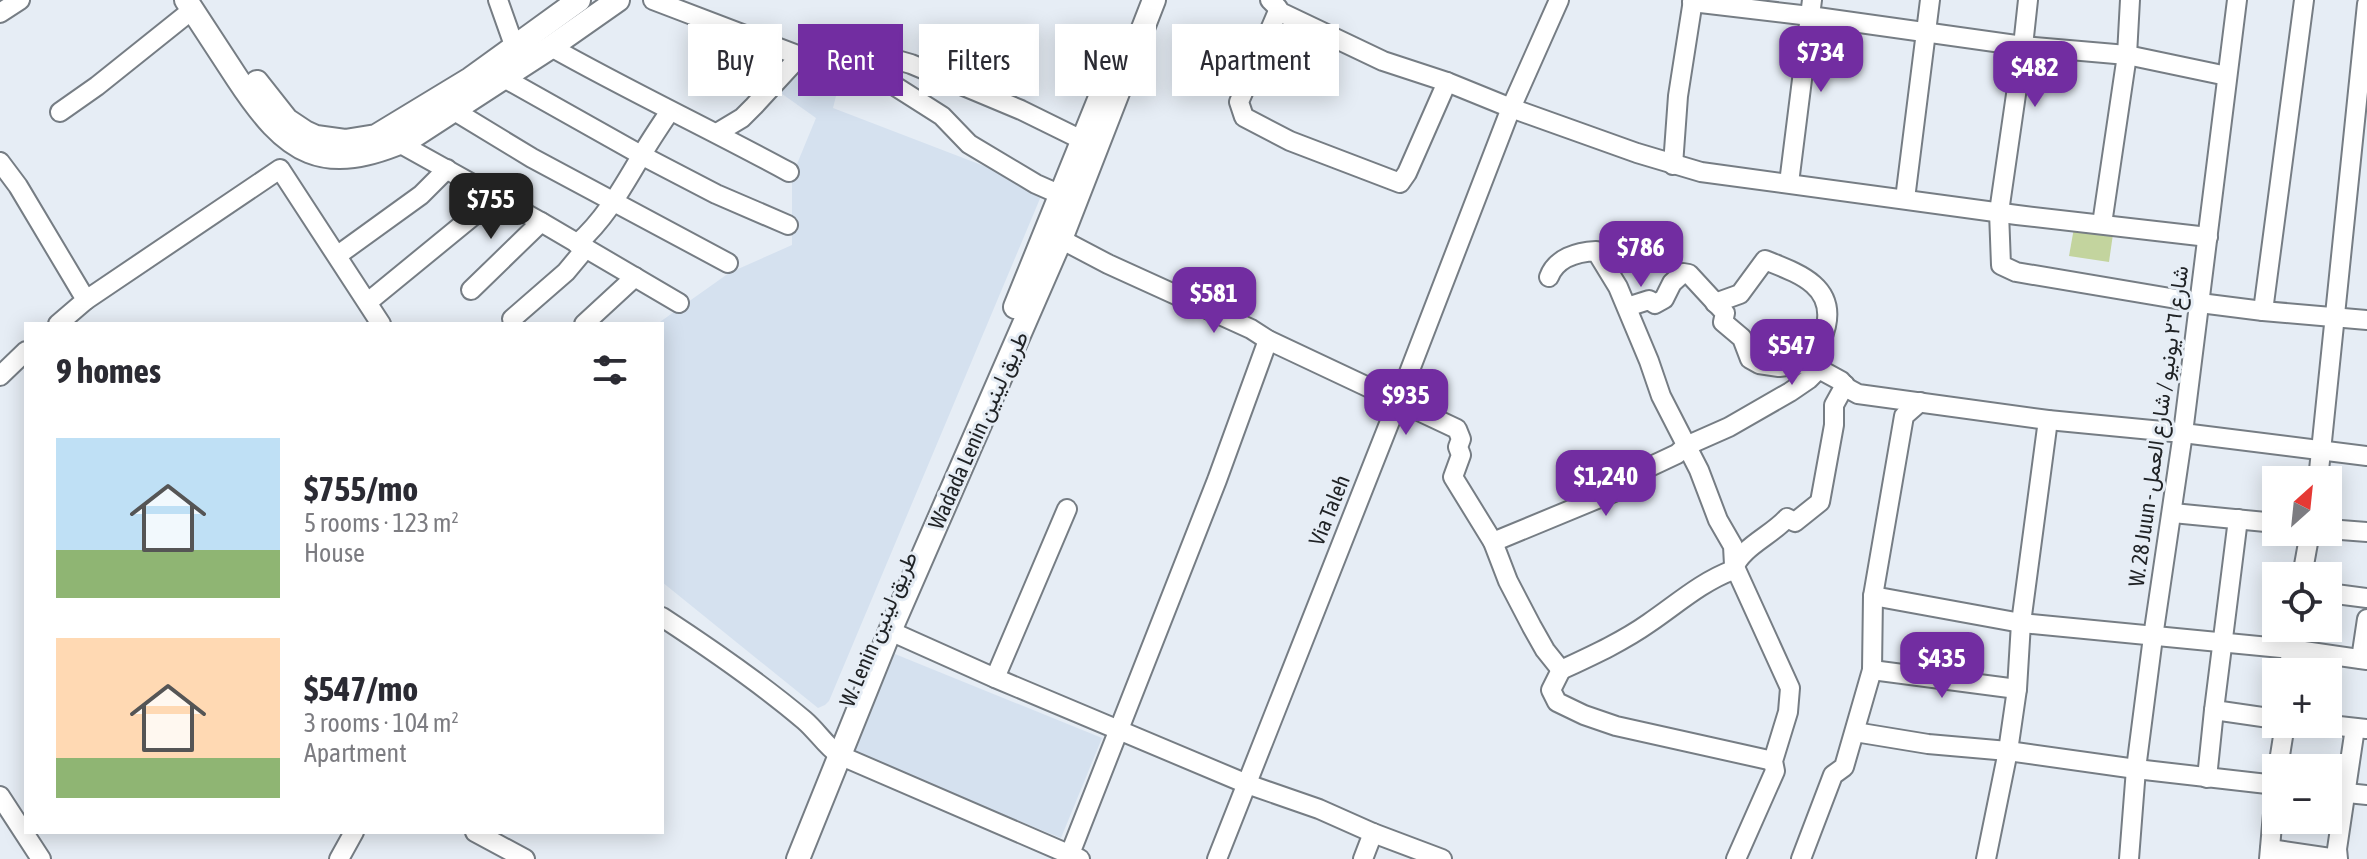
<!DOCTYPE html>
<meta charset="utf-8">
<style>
:root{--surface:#fff;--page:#f7f7f7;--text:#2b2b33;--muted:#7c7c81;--accent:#722da1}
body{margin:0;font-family:"Asap Condensed",Vazirmatn,sans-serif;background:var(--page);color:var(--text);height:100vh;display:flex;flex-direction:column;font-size:30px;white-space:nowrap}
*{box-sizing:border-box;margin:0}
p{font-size:26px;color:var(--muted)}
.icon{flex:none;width:44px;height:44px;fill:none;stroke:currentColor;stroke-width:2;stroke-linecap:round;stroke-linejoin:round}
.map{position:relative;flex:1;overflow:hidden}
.details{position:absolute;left:24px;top:322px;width:640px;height:512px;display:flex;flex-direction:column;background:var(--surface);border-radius:0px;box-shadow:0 4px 20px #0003}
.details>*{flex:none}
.top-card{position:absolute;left:688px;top:24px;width:760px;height:72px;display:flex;gap:16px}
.needle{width:52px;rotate:27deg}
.controls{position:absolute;left:2262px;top:466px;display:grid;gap:16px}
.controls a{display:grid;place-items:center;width:80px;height:80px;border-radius:0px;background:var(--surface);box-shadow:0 4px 20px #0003;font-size:40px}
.price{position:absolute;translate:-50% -68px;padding:0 18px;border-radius:16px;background:var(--accent);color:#fff;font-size:26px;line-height:52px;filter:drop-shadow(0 2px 4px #0008)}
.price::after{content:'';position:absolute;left:50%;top:48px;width:24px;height:18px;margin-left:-12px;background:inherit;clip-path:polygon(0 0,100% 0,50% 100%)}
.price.active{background:#222;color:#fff}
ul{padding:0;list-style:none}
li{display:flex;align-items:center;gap:24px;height:200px;padding:0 32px}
li span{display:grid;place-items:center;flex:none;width:224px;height:160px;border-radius:0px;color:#555}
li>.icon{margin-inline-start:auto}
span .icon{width:96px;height:96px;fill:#fffc;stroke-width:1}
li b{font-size:34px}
h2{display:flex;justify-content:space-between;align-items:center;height:96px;padding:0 32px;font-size:34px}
.tag{padding:0 28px;border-radius:0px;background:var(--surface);box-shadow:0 4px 20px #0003;font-size:28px;line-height:72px}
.tag.active{background:var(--accent);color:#fff}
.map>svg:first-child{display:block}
.built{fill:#d5e1ef}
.green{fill:#c3d49e}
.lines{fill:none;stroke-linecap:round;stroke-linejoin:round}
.minor-casing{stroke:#767d84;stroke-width:22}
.major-casing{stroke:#767d84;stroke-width:26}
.minor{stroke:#fff;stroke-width:18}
.major{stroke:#fff;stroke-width:22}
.labels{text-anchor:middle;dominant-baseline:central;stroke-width:6;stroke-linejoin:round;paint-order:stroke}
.street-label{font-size:22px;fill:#202326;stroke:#e6edf5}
</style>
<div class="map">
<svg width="2367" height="859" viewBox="0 0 2367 859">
<rect width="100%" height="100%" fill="#e6edf5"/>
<g class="built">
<path d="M801,63L841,76L833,108L1044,189L829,701L825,705L818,708L662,582V324H657L729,273L792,245V176L816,118L778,91Z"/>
<path d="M890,652L1102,738L1061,838L851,753Z"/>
</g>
<path class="green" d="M2074,228L2113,234L2109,262L2069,256Z"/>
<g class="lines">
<defs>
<g id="minor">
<path d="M498,0L515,48"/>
<path d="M653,0L842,72L864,75L876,74L942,116L969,144L1036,184L1061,195"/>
<path d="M1270,0L1278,8V11L1383,61L1447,82L1511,108L1637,153L1701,172L2017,215L2208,237"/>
<path d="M2028,0L2023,46L1999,212L2001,265L2016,272L2200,303L2263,311L2367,320"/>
<path d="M1692,2L1810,16L2023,46L2127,55L2227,76"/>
<path d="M1278,11L1239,102L1244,117L1290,141L1400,183L1407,173L1447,82"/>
<path d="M0,13L20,0"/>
<path d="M551,47C629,91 710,129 789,172"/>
<path d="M876,74L890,58L911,64L1021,110L1082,140"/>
<path d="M504,78L641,155L716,194L788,225"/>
<path d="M453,110L532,158L728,263"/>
<path d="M60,112L97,86L192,10"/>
<path d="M717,133L742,118L754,106L800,56"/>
<path d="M399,143L541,222L679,303"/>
<path d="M0,162L18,186L86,300L58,324"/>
<path d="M1673,165L1678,96L1693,0"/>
<path d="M1789,183L1812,0"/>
<path d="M1905,199L1930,0"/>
<path d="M2102,224L2127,55L2130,0"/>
<path d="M1049,233L1108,264L1251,329L1268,340L1457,429L1461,439L1458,447L1461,455L1453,477L1493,542L1508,581L1532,627L1545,650L1561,670C1591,656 1622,642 1649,623C1677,604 1701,582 1733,570C1741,547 1771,536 1787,518L1795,522L1820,502L1834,425V405L1845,385"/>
<path d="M577,244C605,219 621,190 640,158C649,142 660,126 670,111"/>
<path d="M338,255L421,195L447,169"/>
<path d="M1549,277C1556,258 1577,252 1596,251L1618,287L1649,361L1661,396L1699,470L1718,520L1733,546L1734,565L1790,688L1788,712L1773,761L1775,771L1736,859"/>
<path d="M471,290L541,222"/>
<path d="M86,300L280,169L381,324"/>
<path d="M368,302L495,198"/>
<path d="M1715,303L1740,294L1765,260C1797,273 1835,285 1826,326C1822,340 1817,354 1819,369L1841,381L1847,388L1858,394L2048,420L2183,433L2367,456"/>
<path d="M1627,307L1649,300L1655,304L1664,299L1672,283L1683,273L1689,274L1725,313L1723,322L1742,338L1750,359L1759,364L1779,367L1818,362"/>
<path d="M2263,311L2304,0"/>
<path d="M512,319L566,272L586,248"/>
<path d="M584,324L635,277"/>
<path d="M0,376L26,351"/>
<path d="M2318,480L2367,4"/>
<path d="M2173,513L2276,523"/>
<path d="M2328,529L2367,532"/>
<path d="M1493,542L1614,492L1630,483L1643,470L1677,454L1686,446L1729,427L1790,392L1809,379L1819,369"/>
<path d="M2302,576L2310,532"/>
<path d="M2328,593L2367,598"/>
<path d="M1873,596L2021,623L2290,649L2367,660"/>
<path d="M662,617C711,649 759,682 804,720C817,731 825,745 839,755L1080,859"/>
<path d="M890,631L995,678L1247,784L1319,809L1373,833L1442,859"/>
<path d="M2361,659L2367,619"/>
<path d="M1561,670L1551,690L1557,702L1584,715L1616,726L1773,761"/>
<path d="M1872,670L2017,689"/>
<path d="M2289,672L2293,628"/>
<path d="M995,678L1067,509"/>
<path d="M2214,710L2276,719"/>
<path d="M2321,724L2366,729"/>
<path d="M1855,732L1928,744L2008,751L2136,769L2276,785"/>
<path d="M2278,768L2285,724"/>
<path d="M2207,778L2214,710L2238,519"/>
<path d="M2328,791L2367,795"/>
<path d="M0,796L41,859"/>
<path d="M475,832L525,859"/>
<path d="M2270,849L2337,859"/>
<path d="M339,859L354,832"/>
<path d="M1068,859L1217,480L1268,340"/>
<path d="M1217,859L1398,401L1511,108L1559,0"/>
<path d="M1363,859L1373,833"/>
<path d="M1801,859L1833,775L1844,767L1872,670L1873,596L1904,416L1920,402"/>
<path d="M1986,859L2008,751L2017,689L2021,623L2048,420"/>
<path d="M2129,859L2136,769L2153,637L2183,433L2237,0"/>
<path d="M2269,859L2276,780"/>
<path d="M2338,859L2337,849L2355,728"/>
</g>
<g id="major">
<path d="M186,0C203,26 220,52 237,78C287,154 322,178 411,138L551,47L618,0"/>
<path d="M257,82L287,120L305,132L316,137L345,141L376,136L470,79L579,0"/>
<path d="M1015,307L1124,38"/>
<path d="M798,859L890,631L1061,239L1154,0"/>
</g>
</defs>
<use href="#minor" class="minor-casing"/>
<use href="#major" class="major-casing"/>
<use href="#minor" class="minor"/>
<use href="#major" class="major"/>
</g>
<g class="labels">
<g class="street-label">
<text transform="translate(2158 426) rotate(-82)">W. 28 Juun - شارع ٢٦ يونيو / شارع العمل</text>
<text transform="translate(978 430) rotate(-66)">Wadada Lenin طريق لينين</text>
<text transform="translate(1329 510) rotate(-68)">Via Taleh</text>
<text transform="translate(878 629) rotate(-67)">W. Lenin طريق لينين</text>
</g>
</g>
</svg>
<div class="controls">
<a><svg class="needle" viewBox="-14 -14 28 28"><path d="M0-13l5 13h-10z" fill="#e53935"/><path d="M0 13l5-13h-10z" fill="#7c7c81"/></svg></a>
<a><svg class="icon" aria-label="locate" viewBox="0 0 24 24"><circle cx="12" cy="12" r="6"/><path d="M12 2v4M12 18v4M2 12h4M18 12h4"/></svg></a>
<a>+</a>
<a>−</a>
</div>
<b class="price" style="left:1821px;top:94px">$734</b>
<b class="price" style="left:2035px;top:109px">$482</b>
<b class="price active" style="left:491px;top:241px">$755</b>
<b class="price" style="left:1641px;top:289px">$786</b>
<b class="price" style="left:1214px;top:335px">$581</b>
<b class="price" style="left:1792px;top:387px">$547</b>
<b class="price" style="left:1406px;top:437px">$935</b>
<b class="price" style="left:1606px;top:518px">$1,240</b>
<b class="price" style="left:1942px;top:700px">$435</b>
<div class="top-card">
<a class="tag">Buy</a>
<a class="tag active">Rent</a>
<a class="tag">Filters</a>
<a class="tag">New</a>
<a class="tag">Apartment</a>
</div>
<section class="details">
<h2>9 homes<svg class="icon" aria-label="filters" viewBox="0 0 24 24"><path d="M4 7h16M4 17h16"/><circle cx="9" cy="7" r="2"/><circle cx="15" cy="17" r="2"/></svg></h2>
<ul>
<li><span style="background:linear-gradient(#bfe0f5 70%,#8fb573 0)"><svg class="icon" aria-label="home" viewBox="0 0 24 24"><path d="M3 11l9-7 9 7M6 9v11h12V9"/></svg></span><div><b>$755/mo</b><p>5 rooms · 123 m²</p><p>House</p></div></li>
<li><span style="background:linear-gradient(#ffd9b3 75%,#8fb573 0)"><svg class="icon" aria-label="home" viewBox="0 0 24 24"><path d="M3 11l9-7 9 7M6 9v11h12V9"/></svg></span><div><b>$547/mo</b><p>3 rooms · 104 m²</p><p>Apartment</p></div></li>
</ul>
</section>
</div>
